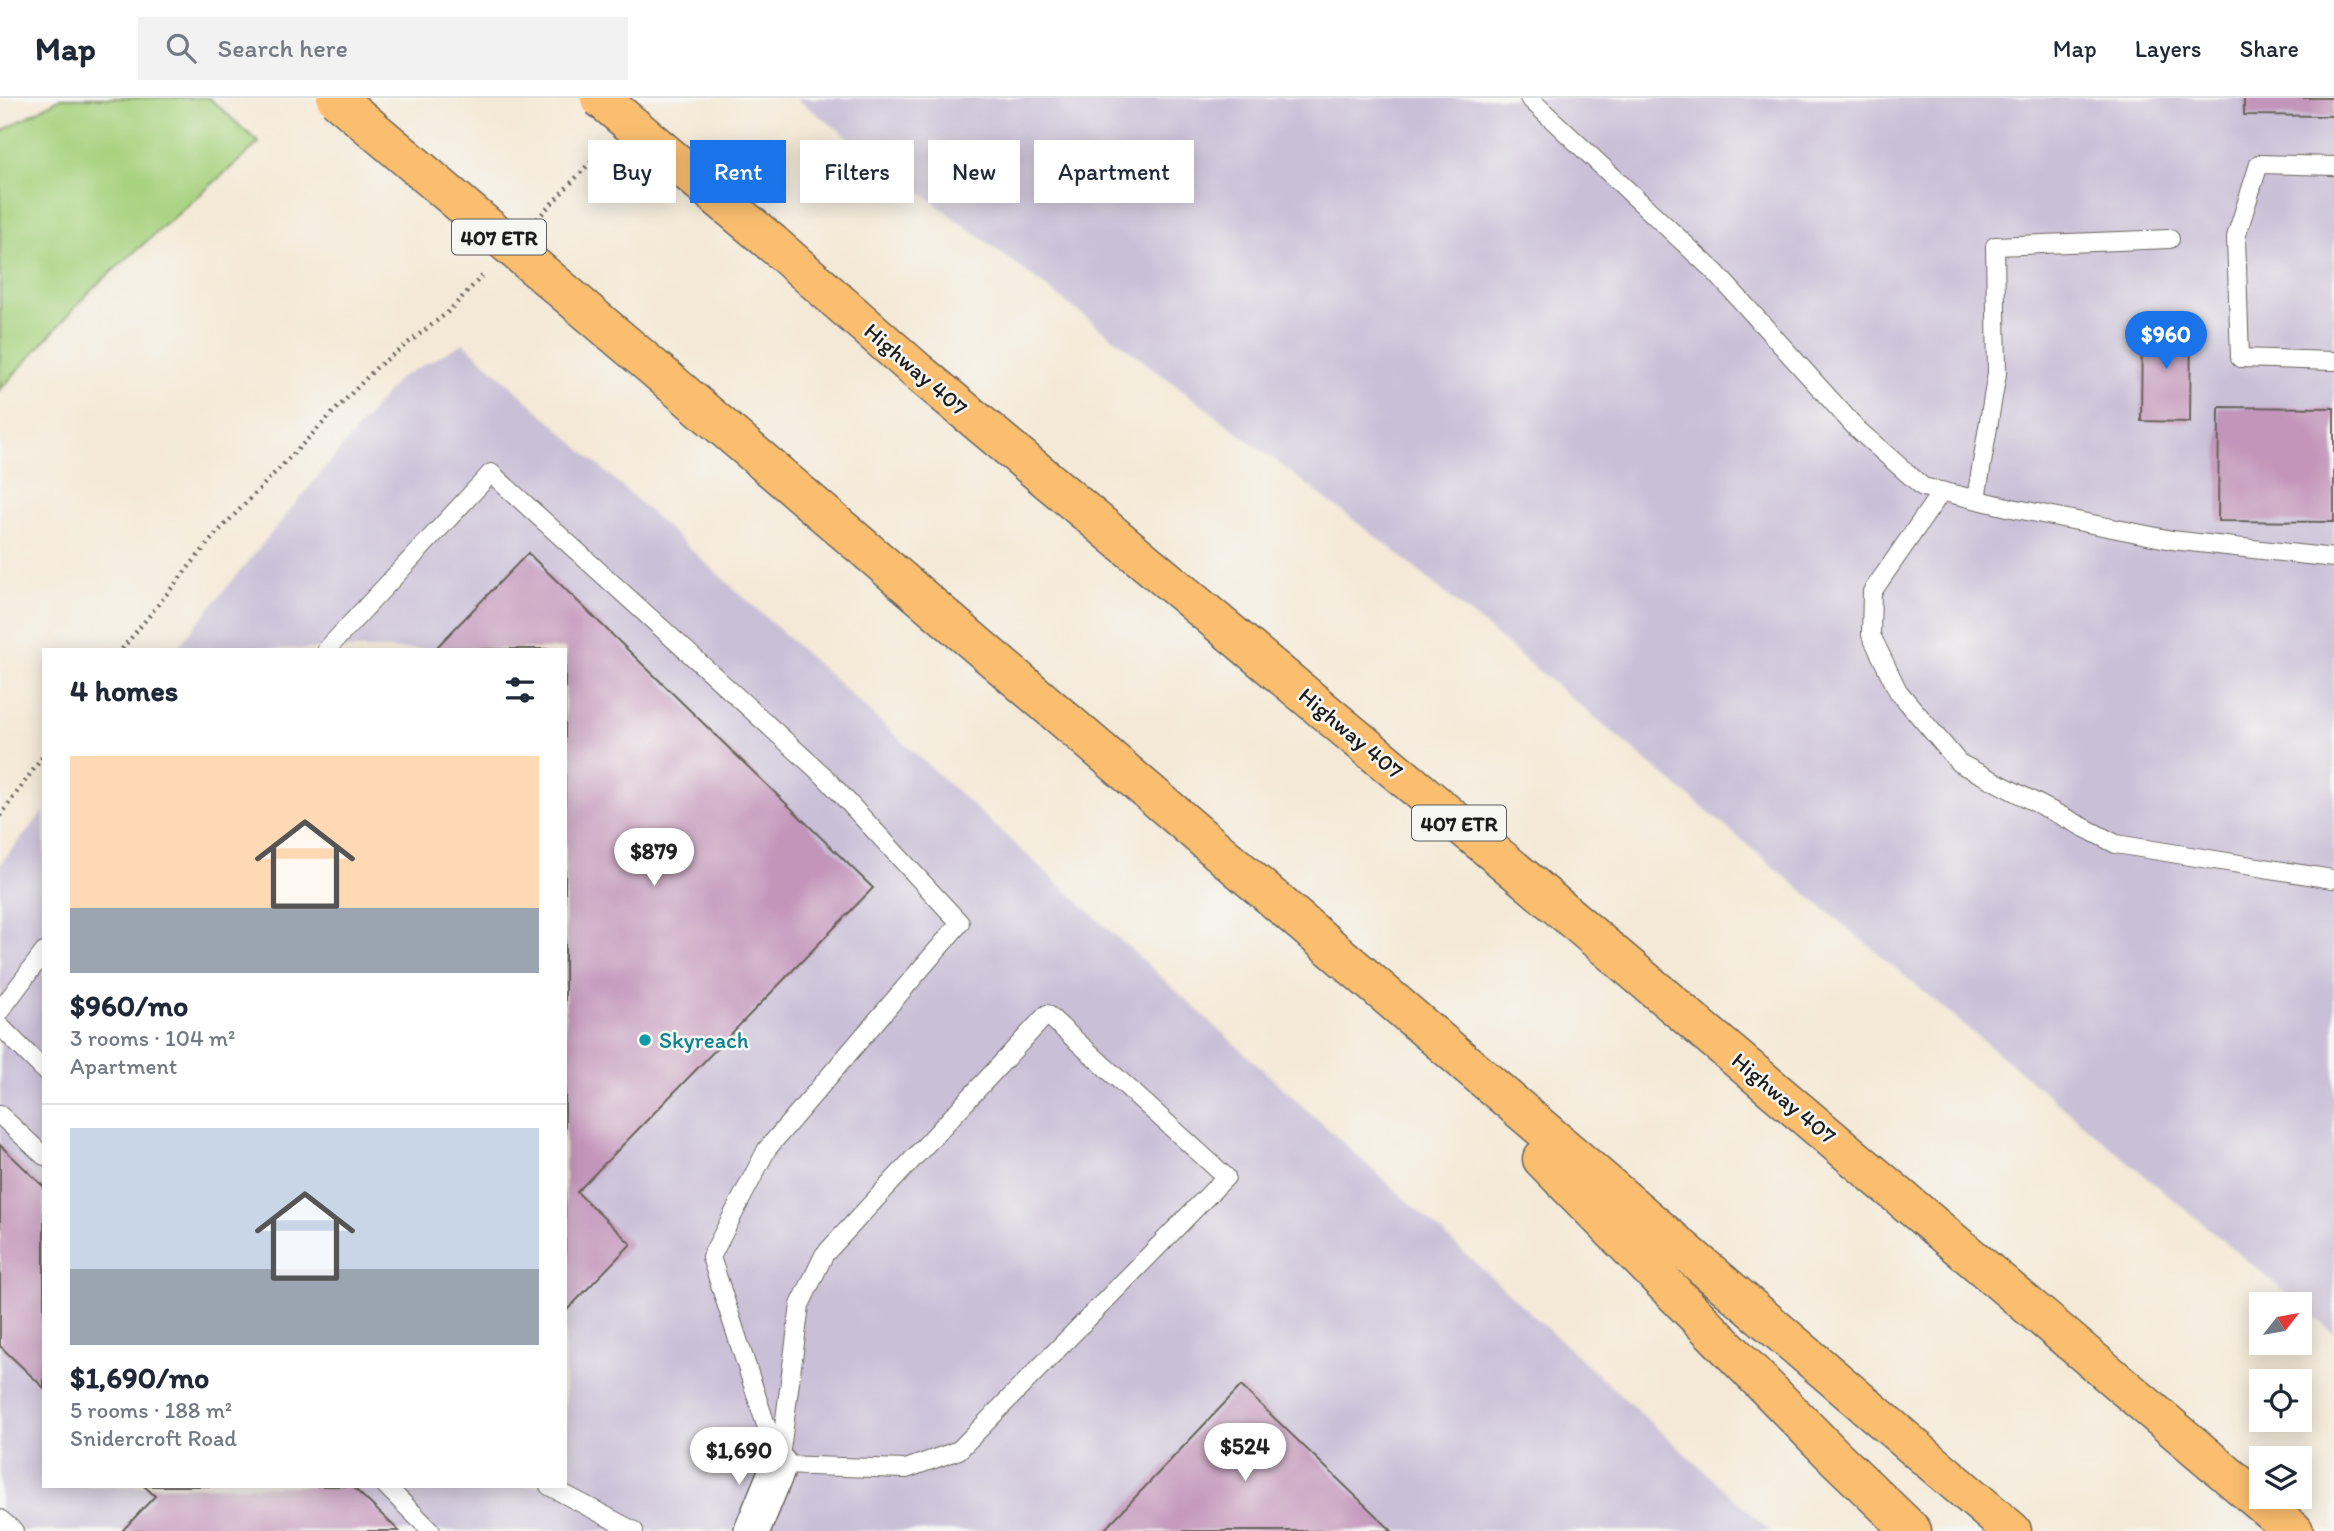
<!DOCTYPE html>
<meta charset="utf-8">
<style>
:root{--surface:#fff;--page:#f2f2f3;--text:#1f2937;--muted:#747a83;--line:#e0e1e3;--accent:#1a73e8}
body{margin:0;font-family:Itim,sans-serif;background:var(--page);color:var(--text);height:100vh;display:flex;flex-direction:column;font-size:26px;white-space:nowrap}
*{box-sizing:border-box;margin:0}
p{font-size:23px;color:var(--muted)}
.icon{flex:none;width:38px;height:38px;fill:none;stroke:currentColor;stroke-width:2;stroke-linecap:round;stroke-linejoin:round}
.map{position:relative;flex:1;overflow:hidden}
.sheet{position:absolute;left:42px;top:550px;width:525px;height:840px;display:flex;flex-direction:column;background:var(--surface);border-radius:0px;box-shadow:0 4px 18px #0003}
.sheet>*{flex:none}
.guide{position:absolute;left:588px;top:42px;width:665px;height:63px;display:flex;gap:14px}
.needle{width:46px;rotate:59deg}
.buttons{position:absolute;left:2249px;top:1194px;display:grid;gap:14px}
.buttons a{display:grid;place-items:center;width:63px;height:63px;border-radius:0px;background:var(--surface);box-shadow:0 4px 18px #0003;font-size:35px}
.price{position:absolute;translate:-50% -60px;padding:0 16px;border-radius:24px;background:#fff;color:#222;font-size:23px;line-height:46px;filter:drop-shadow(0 2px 4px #0008)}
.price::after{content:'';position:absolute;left:50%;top:42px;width:21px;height:16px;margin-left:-10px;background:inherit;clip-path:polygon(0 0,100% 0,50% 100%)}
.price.on{background:var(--accent);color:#fff}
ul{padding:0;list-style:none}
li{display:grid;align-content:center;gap:14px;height:371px;padding:0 28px}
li+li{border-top:2px solid var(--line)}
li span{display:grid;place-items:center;height:217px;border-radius:0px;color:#555}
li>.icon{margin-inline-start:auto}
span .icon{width:126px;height:126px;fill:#fffc;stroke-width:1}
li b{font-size:30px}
h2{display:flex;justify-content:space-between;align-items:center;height:84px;padding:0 28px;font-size:30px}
.pill{padding:0 24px;border-radius:0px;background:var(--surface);box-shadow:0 4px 18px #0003;font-size:24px;line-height:63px}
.pill.on{background:var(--accent);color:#fff}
header{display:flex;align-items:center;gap:42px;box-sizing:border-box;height:98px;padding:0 35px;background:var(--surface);border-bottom:2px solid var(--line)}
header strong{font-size:33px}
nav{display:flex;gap:38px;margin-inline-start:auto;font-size:24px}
.search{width:490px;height:63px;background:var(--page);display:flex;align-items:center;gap:18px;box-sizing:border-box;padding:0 24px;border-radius:0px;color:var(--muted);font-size:26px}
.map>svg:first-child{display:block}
.industrial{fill:#c9bfd7}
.green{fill:#a7d27e;stroke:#62774d;stroke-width:2}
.building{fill:#c395ba}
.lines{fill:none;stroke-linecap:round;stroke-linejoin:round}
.service-casing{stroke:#68645d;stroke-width:20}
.minor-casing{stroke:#68645d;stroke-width:38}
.motorway-casing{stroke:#68645d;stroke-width:41}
.path{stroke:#68645d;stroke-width:4.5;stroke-dasharray:2 5;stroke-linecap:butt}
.service{stroke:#fff;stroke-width:18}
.minor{stroke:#fff;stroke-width:35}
.motorway{stroke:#fbbe6e;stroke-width:38}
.motorway-bridge-casing{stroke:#68645d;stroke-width:41;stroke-linecap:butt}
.motorway-bridge{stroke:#fbbe6e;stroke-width:38}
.culture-dot{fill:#0f9aa8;stroke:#f6f6f2;stroke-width:2.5}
.labels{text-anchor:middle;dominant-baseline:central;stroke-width:5;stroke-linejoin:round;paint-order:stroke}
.shield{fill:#f6f6f2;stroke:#5d5d5c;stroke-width:2}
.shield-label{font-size:21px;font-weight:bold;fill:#1c1c1c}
.street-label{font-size:23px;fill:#1c1c1c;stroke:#f6f6f2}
.culture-label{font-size:23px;fill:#0d838f;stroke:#f6f6f2;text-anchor:start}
</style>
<header>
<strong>Map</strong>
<div class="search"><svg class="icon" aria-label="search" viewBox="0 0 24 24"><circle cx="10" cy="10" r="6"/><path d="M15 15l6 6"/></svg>Search here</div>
<nav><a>Map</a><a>Layers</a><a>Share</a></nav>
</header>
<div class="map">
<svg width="2334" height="1433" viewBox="0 0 2334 1433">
<rect width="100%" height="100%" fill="#f6f6f2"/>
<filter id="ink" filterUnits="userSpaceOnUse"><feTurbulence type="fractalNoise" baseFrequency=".0143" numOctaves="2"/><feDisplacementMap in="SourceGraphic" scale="14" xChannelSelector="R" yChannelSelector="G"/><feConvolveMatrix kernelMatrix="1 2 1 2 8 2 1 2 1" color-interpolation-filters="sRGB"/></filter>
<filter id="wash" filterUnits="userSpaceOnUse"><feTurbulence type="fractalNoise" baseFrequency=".00686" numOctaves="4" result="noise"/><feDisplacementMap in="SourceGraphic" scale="28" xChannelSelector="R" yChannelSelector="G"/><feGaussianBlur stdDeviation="1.57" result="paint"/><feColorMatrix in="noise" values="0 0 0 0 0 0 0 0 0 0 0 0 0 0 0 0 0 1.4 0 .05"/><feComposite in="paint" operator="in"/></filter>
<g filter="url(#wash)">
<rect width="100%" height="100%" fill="#f4e9d6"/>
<g class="industrial">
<path d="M796,0H2334V1235L1392,451Z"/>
<path d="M464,245L1770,1433H0V766L44,713V1388H565V551H176L399,280Z"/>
</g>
<path class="green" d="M61,0H209L259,45L92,191L0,292V34Z"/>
<g id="blocks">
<g class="building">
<path d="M2244,0H2334V18L2244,17Z"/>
<path d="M2142,223H2191L2190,324L2141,323Z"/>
<path d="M2219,309L2334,310V424L2218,423Z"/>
<path d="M528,455L873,790L577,1094L631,1146L565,1214V551H435Z"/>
<path d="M0,1047L44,1089V1290L0,1248Z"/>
<path d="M1241,1288L1392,1433H1103Z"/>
<path d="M144,1388H352L399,1433H122L155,1398Z"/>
</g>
</g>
</g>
<g filter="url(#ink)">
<use href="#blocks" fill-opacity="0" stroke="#68645d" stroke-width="2"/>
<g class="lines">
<defs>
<g id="service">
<path d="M1529,0L1716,175L1857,331L1923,389L2012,410L2172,442L2334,460"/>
<path d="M2334,68L2259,66L2236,139L2240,260L2334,263"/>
<path d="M1942,393L1872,494L1871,537L1898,593L1959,665L2116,746L2332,781"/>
<path d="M1976,401L1997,275L1995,148L2170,141"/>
<path d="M327,551L491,375L824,678L960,825L767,1051L711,1159L779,1367"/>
<path d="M0,913L44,854"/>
<path d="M1047,916L1226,1079L959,1352L906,1371L779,1367L800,1207L824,1157Z"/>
<path d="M0,928L44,972"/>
<path d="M0,1017L44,1058"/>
<path d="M386,1388L431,1433"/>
<path d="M549,1388L634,1433"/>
<path d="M0,1421L14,1433"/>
</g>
<path id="minor" d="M752,1433L779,1367"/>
<g id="motorway">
<path d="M773,146L917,273L1524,780L2294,1433"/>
<path d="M662,277L2012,1433"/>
<path d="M1542,1061L1835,1359L1912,1433"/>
</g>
</defs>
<use href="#service" class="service-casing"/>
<use href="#minor" class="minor-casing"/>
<use href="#motorway" class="motorway-casing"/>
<g class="path">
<path d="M537,121L603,51"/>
<path d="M122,551L215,437L377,269L447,215L485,175"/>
<path d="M0,718L44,657"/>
</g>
<use href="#service" class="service"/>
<use href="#minor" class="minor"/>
<use href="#motorway" class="motorway"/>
<defs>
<g id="motorway-bridge">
<path d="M336,0L662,277"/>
<path d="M600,0L773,146"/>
</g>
</defs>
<use href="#motorway-bridge" class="motorway-bridge-casing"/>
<use href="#motorway-bridge" class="motorway-bridge"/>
</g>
</g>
<circle class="culture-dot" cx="645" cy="942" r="7"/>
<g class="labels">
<g class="shield">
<rect x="452" y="121.5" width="94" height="35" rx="5"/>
<rect x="1412" y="707.5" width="94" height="35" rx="5"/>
</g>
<g class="shield-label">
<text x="499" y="139">407 ETR</text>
<text x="1459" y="725">407 ETR</text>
</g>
<g class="street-label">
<text transform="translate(916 271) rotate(41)">Highway 407</text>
<text transform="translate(1351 635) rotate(40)">Highway 407</text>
<text transform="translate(1784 1000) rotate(40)">Highway 407</text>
</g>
<g class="culture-label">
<text x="659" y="942">Skyreach</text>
</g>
</g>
</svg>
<div class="buttons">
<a><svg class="needle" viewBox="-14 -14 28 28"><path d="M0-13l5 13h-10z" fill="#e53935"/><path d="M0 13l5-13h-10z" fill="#747a83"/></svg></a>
<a><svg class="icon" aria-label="locate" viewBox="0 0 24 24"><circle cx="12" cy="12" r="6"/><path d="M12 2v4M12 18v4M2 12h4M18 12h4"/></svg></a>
<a><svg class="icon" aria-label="layers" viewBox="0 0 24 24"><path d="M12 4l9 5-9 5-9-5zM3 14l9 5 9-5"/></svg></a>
</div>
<b class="price on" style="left:2166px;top:273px">$960</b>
<b class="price" style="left:654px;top:790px">$879</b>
<b class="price" style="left:1245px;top:1385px">$524</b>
<b class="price" style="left:739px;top:1389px">$1,690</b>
<div class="guide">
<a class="pill">Buy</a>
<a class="pill on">Rent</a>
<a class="pill">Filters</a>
<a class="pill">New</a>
<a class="pill">Apartment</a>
</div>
<section class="sheet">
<h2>4 homes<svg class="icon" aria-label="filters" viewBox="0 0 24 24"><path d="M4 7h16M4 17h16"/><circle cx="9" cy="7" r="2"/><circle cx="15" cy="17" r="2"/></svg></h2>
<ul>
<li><span style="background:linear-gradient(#ffd9b3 70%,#9aa5b1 0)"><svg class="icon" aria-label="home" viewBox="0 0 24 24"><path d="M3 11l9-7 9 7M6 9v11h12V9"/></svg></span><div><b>$960/mo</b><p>3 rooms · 104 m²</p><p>Apartment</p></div></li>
<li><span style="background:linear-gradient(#c9d6e8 65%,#9aa5b1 0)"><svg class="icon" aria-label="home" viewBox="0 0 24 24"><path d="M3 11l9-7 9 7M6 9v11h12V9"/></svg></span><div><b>$1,690/mo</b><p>5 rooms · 188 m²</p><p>Snidercroft Road</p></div></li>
</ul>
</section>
</div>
